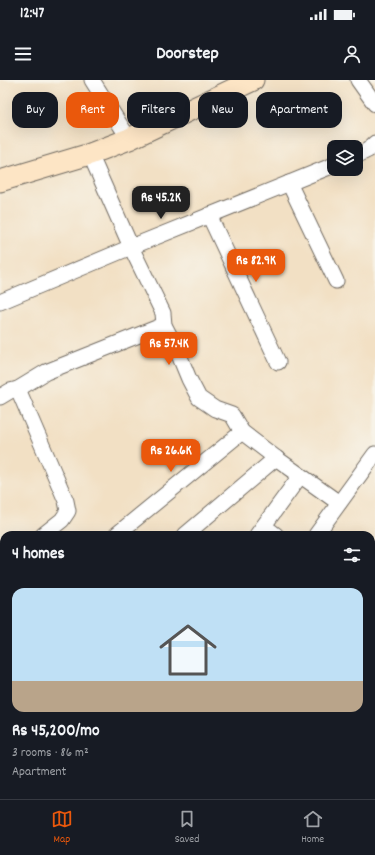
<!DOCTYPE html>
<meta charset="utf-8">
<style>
:root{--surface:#171b24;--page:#242831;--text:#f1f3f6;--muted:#9ea1a6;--line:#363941;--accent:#ea580c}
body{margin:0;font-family:Dekko,sans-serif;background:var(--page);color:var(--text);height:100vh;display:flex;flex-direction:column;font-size:15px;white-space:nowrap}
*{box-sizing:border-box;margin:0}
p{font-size:13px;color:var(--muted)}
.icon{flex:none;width:22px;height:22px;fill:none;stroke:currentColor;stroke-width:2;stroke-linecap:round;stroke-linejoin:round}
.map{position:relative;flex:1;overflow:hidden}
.sheet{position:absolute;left:0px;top:451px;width:375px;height:268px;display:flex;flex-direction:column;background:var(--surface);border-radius:12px 12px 0 0;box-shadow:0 4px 16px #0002}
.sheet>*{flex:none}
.banner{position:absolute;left:12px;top:12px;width:351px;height:36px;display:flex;gap:8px}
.tools{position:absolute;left:327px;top:60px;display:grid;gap:8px}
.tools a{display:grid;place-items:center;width:36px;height:36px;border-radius:8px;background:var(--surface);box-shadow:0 4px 16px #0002;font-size:20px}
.price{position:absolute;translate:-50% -34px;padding:0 9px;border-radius:8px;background:var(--accent);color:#fff;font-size:13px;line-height:26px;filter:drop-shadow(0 1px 2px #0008)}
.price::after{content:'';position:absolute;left:50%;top:24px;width:12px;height:9px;margin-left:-6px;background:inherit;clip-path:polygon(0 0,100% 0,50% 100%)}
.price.active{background:#222;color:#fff}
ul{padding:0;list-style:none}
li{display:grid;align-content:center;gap:8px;height:212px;padding:0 12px}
li span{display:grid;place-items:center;height:124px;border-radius:12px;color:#555}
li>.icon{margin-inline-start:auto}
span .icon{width:72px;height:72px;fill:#fffc;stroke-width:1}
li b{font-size:17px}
h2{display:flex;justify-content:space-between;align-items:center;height:48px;padding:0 12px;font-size:17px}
.tag{padding:0 14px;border-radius:12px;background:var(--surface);box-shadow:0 4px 16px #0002;font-size:14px;line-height:36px}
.tag.active{background:var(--accent);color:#fff}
.status{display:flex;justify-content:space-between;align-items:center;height:28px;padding:0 20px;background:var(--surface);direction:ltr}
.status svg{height:11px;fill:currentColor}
header{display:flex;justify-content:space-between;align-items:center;height:52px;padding:0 12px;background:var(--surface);font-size:18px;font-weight:700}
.tab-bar{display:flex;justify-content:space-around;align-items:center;height:56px;border-top:1px solid var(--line);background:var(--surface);font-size:11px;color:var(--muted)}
.tab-bar a{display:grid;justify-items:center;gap:2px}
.tab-bar .active{color:var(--accent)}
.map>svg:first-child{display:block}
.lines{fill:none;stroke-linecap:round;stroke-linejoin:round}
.street-casing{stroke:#716a61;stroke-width:17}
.secondary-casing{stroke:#716a61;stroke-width:23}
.street{stroke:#fff;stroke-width:15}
.secondary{stroke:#fde5c5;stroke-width:21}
</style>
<div class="status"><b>12:47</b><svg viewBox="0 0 49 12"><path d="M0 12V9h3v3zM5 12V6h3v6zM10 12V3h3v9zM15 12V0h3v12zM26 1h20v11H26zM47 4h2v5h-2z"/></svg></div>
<header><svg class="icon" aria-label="menu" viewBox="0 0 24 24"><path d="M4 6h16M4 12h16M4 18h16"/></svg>Doorstep<svg class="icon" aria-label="person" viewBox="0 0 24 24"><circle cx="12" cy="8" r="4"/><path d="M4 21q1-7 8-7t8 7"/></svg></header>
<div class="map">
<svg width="375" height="719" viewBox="0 0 375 719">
<rect width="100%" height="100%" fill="#f7f3e8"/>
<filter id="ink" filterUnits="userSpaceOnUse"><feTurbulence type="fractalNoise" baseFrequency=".025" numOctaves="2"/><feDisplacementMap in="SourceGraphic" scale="8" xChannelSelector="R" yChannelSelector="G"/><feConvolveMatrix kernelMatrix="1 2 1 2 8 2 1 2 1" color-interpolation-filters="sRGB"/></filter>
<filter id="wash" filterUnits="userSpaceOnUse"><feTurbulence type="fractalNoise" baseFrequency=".012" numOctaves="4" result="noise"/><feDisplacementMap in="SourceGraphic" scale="16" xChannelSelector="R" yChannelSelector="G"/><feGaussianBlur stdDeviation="0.9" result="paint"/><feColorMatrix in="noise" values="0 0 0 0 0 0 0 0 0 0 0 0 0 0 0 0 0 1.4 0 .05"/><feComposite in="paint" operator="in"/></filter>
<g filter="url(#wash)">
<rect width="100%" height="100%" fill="#f2e0c4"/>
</g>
<g filter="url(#ink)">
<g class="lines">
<defs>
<g id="street">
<path d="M92,0L129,59"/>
<path d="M358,0L375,24"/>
<path d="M90,74L131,167L163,233L164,245L177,270L189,299L199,318L215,329L232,335L242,352L276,378L339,423"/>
<path d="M356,76L368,70L375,63"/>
<path d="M289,103L336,201"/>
<path d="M209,135L278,282"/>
<path d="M0,222L131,167L334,85"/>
<path d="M18,309L66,421L68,431L62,440L43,455"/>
<path d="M0,317L10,311L18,309L46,292L164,245"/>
<path d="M264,446L276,455"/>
<path d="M116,455L242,352"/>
<path d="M185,455L276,378"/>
<path d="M257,455L300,396"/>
<path d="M316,455L375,374"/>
<path d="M0,489L4,486"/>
<path d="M371,524L375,527"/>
<path d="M0,546L4,551"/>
<path d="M0,671L4,677"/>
<path d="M371,671L375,674"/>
<path d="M31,715L34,719"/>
<path d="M241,715L249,719"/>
<path d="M81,719L86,715"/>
</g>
<g id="secondary">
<path d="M0,101L90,74L129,59L253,0"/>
<path d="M371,605L375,600"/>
<path d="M292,719L294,715"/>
</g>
</defs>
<use href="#street" class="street-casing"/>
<use href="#secondary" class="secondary-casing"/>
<use href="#street" class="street"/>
<use href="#secondary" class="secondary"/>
</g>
</g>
</svg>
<div class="tools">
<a><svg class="icon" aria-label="layers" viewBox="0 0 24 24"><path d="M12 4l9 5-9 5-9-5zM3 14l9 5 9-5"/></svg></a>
</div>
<b class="price active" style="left:161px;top:140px">Rs 45.2K</b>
<b class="price" style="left:256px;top:203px">Rs 82.9K</b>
<b class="price" style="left:169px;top:286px">Rs 57.4K</b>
<b class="price" style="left:171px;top:393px">Rs 26.6K</b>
<div class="banner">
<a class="tag">Buy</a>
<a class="tag active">Rent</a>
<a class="tag">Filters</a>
<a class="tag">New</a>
<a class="tag">Apartment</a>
</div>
<section class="sheet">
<h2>4 homes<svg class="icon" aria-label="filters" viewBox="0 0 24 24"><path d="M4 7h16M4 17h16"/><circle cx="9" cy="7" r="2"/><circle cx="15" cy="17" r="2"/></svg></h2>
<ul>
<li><span style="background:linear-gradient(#bfe0f5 75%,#b9a48a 0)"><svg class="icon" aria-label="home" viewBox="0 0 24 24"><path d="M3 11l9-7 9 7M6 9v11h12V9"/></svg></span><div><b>Rs 45,200/mo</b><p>3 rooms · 86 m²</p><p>Apartment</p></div></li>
</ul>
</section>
</div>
<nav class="tab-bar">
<a class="active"><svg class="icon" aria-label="map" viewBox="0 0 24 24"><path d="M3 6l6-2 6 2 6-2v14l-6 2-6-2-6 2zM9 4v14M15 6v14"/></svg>Map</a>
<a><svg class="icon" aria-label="saved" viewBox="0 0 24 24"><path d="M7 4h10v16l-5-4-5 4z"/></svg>Saved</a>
<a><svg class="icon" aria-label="home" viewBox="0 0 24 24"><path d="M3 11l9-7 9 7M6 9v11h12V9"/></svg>Home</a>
</nav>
